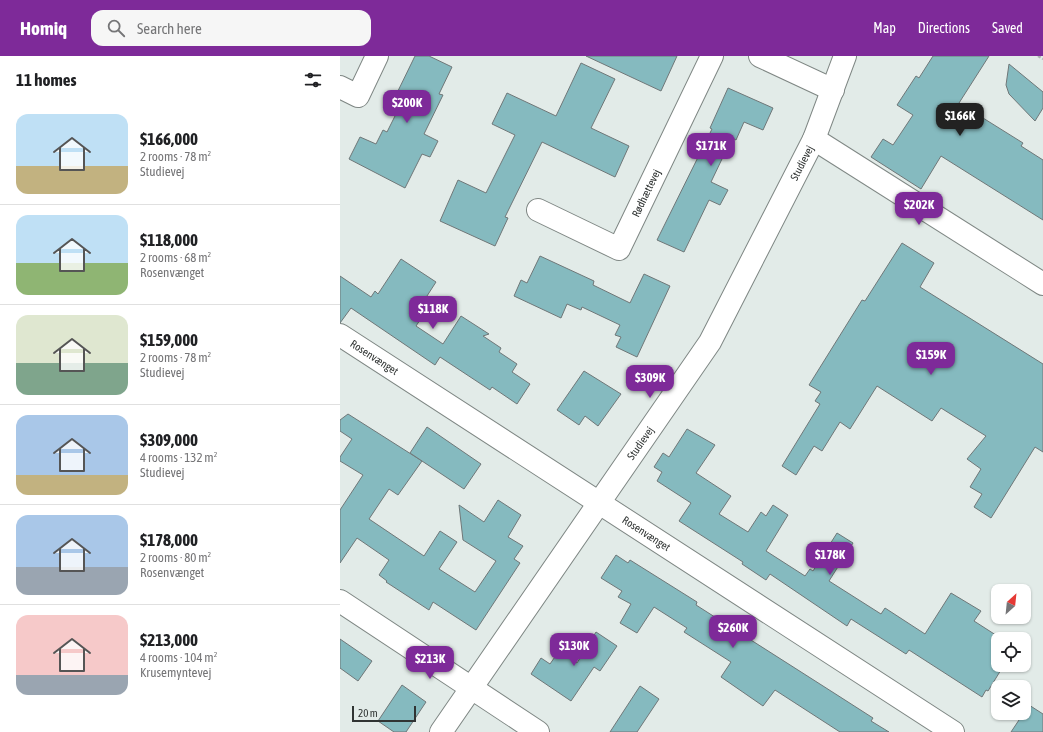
<!DOCTYPE html>
<meta charset="utf-8">
<style>
:root{--surface:#fff;--page:#f6f6f6;--text:#202124;--muted:#757577;--line:#e0e0e0;--accent:#7e2a99}
body{margin:0;font-family:"Asap Condensed",sans-serif;background:var(--page);color:var(--text);height:100vh;display:flex;flex-direction:column;font-size:15px;white-space:nowrap}
*{box-sizing:border-box;margin:0}
p{font-size:13px;color:var(--muted)}
.icon{flex:none;width:22px;height:22px;fill:none;stroke:currentColor;stroke-width:2;stroke-linecap:round;stroke-linejoin:round}
.map{position:relative;flex:1;overflow:hidden}
.side{display:flex;flex-direction:column;background:var(--surface);width:340px}
.side>*{flex:none}
.needle{width:26px;rotate:27deg}
.buttons{position:absolute;left:651px;top:528px;display:grid;gap:8px}
.buttons a{display:grid;place-items:center;width:40px;height:40px;border-radius:8px;background:var(--surface);box-shadow:0 1px 3px #0004;font-size:20px}
.scale{position:absolute;left:12px;bottom:10px;width:64px;box-sizing:border-box;padding-left:4px;border:2px solid #303433;border-top:0;font-size:11px;line-height:14px;white-space:nowrap;color:#303433;-webkit-text-stroke:3px #e2ebe8;paint-order:stroke}
.price{position:absolute;translate:-50% -34px;padding:0 9px;border-radius:8px;background:var(--accent);color:#fff;font-size:13px;line-height:26px;filter:drop-shadow(0 1px 2px #0008)}
.price::after{content:'';position:absolute;left:50%;top:24px;width:12px;height:9px;margin-left:-6px;background:inherit;clip-path:polygon(0 0,100% 0,50% 100%)}
.price.current{background:#222;color:#fff}
ul{padding:0;list-style:none}
li{display:flex;align-items:center;gap:12px;height:100px;padding:0 16px}
li+li{border-top:1px solid var(--line)}
li span{display:grid;place-items:center;flex:none;width:112px;height:80px;border-radius:12px;color:#555}
li>.icon{margin-inline-start:auto}
span .icon{width:48px;height:48px;fill:#fffc;stroke-width:1}
li b{font-size:17px}
h2{display:flex;justify-content:space-between;align-items:center;height:48px;padding:0 16px;font-size:17px}
header{display:flex;align-items:center;gap:24px;box-sizing:border-box;height:56px;padding:0 20px;background:var(--accent);color:#fff}
header strong{font-size:19px}
nav{display:flex;gap:22px;margin-inline-start:auto;font-size:14px}
.search{width:280px;height:36px;background:var(--page);display:flex;align-items:center;gap:10px;box-sizing:border-box;padding:0 14px;border-radius:12px;color:var(--muted);font-size:15px}
main{display:flex;flex:1;min-height:0}
.map>svg:first-child{display:block}
.building{fill:#85babf;stroke:#6f7778}
.lines{fill:none;stroke-linecap:round;stroke-linejoin:round}
.minor-casing{stroke:#7f8784;stroke-width:24}
.path{stroke:#aab2af;stroke-width:2.5;stroke-dasharray:3 2;stroke-linecap:butt}
.minor{stroke:#fff;stroke-width:22}
.labels{text-anchor:middle;dominant-baseline:central;stroke-width:3;stroke-linejoin:round;paint-order:stroke}
.street-label{font-size:11px;fill:#303433;stroke:#e2ebe8}
</style>
<header>
<strong>Homiq</strong>
<div class="search"><svg class="icon" aria-label="search" viewBox="0 0 24 24"><circle cx="10" cy="10" r="6"/><path d="M15 15l6 6"/></svg>Search here</div>
<nav><a>Map</a><a>Directions</a><a>Saved</a></nav>
</header>
<main>
<section class="side">
<h2>11 homes<svg class="icon" aria-label="filters" viewBox="0 0 24 24"><path d="M4 7h16M4 17h16"/><circle cx="9" cy="7" r="2"/><circle cx="15" cy="17" r="2"/></svg></h2>
<ul>
<li><span style="background:linear-gradient(#bfe0f5 65%,#c2b280 0)"><svg class="icon" aria-label="home" viewBox="0 0 24 24"><path d="M3 11l9-7 9 7M6 9v11h12V9"/></svg></span><div><b>$166,000</b><p>2 rooms · 78 m²</p><p>Studievej</p></div></li>
<li><span style="background:linear-gradient(#bfe0f5 60%,#8fb573 0)"><svg class="icon" aria-label="home" viewBox="0 0 24 24"><path d="M3 11l9-7 9 7M6 9v11h12V9"/></svg></span><div><b>$118,000</b><p>2 rooms · 68 m²</p><p>Rosenvænget</p></div></li>
<li><span style="background:linear-gradient(#dfe7d0 60%,#7fa58c 0)"><svg class="icon" aria-label="home" viewBox="0 0 24 24"><path d="M3 11l9-7 9 7M6 9v11h12V9"/></svg></span><div><b>$159,000</b><p>2 rooms · 78 m²</p><p>Studievej</p></div></li>
<li><span style="background:linear-gradient(#a9c7e8 75%,#c2b280 0)"><svg class="icon" aria-label="home" viewBox="0 0 24 24"><path d="M3 11l9-7 9 7M6 9v11h12V9"/></svg></span><div><b>$309,000</b><p>4 rooms · 132 m²</p><p>Studievej</p></div></li>
<li><span style="background:linear-gradient(#a9c7e8 65%,#9aa5b1 0)"><svg class="icon" aria-label="home" viewBox="0 0 24 24"><path d="M3 11l9-7 9 7M6 9v11h12V9"/></svg></span><div><b>$178,000</b><p>2 rooms · 80 m²</p><p>Rosenvænget</p></div></li>
<li><span style="background:linear-gradient(#f6c9c9 75%,#9aa5b1 0)"><svg class="icon" aria-label="home" viewBox="0 0 24 24"><path d="M3 11l9-7 9 7M6 9v11h12V9"/></svg></span><div><b>$213,000</b><p>4 rooms · 104 m²</p><p>Krusemyntevej</p></div></li>
</ul>
</section>
<div class="map">
<svg width="703" height="676" viewBox="0 0 703 676">
<rect width="100%" height="100%" fill="#e2ebe8"/>
<g class="building">
<path d="M75,0H89L112,11L99,38L103,39L84,78L98,85L90,101L82,98L65,132L9,103L20,81L36,88L43,74L47,76L64,42L56,39Z"/>
<path d="M246,0H337L321,35Z"/>
<path d="M593,0H649L619,47L683,87L681,90L703,104V164L601,100L581,133L531,101L543,83L553,89L573,59L557,49L576,20L579,22Z"/>
<path d="M241,7L275,23L251,72L289,90L275,121L202,86L165,161L168,162L155,190L100,165L118,124L146,137L175,79L152,68L167,37L216,60Z"/>
<path d="M669,8L703,36V52L695,65L669,38L666,29Z"/>
<path d="M388,32L433,52L423,74L404,66L396,84L392,82L371,126L388,134L380,149L369,144L344,196L317,184L372,73L370,72Z"/>
<path d="M562,187L594,207L580,231L703,308V396L695,391L651,462L634,451L642,438L630,431L641,413L627,403L646,380L601,352L592,365L537,330L510,373L500,366L482,395L474,390L456,419L442,410L480,348L475,345L481,336L469,329L522,244L525,245Z"/>
<path d="M200,200L254,225L253,229L290,247L304,218L330,230L297,301L276,291L281,281L275,279L280,269L242,251L241,254L227,248L221,262L174,240L181,224L187,227Z"/>
<path d="M61,203L96,226L76,257L82,261L76,270L103,288L121,260L149,278L143,280L161,292L159,296L177,308L172,316L190,328L177,348L152,331L150,334L100,301L95,309L11,252L0,267V220L31,241L35,235L38,238Z"/>
<path d="M244,315L281,338L258,370L245,360L239,369L217,354Z"/>
<path d="M8,358L82,405L58,439L49,433L29,463L84,500L100,475L117,486L99,513L135,536L156,505L123,484L119,449L144,466L158,444L181,459L168,481L183,490L174,503L180,507L136,574L93,546L89,554L46,526L47,525L39,519L49,504L17,482L0,507V454L23,419L0,405V401L12,383L0,375V364Z"/>
<path d="M87,371L141,408L124,433L70,397Z"/>
<path d="M347,373L375,389L356,417L391,440L379,458L408,476L421,456L426,460L433,449L448,459L426,495L465,520L470,513L473,515L497,477L513,487L489,525L541,558L545,552L585,578L611,537L641,555L634,565L662,583H658V609H664L648,635L646,634L642,641L569,594L566,598L511,563L507,570L430,518L426,524L402,508L403,506L339,465L351,447L317,425L322,416L314,411L323,397L329,401Z"/>
<path d="M276,499L288,507L290,504L357,546L356,549L494,637L533,662L531,665L549,676H500L435,634L423,650L381,621L391,606L344,576L347,572L314,551L297,577L280,567L291,548L278,541L282,535L261,522Z"/>
<path d="M256,576L277,590L260,615L254,611L231,645L191,618L201,602L210,608L219,595L237,607Z"/>
<path d="M0,583L32,605L18,625L0,612Z"/>
<path d="M62,629L86,646L66,676H54L38,665Z"/>
<path d="M300,630L319,643L297,676H270Z"/>
<path d="M689,649L703,658V676H671Z"/>
</g>
<g class="lines">
<defs>
<g id="minor">
<path d="M420,0L493,34"/>
<path d="M0,31L18,40L37,0"/>
<path d="M474,83L703,228"/>
<path id="s1" d="M198,154L279,193L372,0"/>
<path id="s2" d="M0,279L613,676"/>
<path d="M0,545L198,676"/>
<path id="s3" d="M101,676L370,286L474,83L505,0"/>
</g>
</defs>
<use href="#minor" class="minor-casing"/>
<path class="path" d="M698,0L703,3"/>
<use href="#minor" class="minor"/>
</g>
<g class="labels">
<g class="street-label">
<text stroke="none"><textPath href="#s3" startOffset="675">Studievej</textPath></text>
<text stroke="none"><textPath href="#s1" startOffset="152">Rødhættevej</textPath></text>
<text stroke="none"><textPath href="#s2" startOffset="41">Rosenvænget</textPath></text>
<text stroke="none"><textPath href="#s3" startOffset="351">Studievej</textPath></text>
<text stroke="none"><textPath href="#s2" startOffset="365">Rosenvænget</textPath></text>
</g>
</g>
</svg>
<div class="buttons">
<a><svg class="needle" viewBox="-14 -14 28 28"><path d="M0-13l5 13h-10z" fill="#e53935"/><path d="M0 13l5-13h-10z" fill="#757577"/></svg></a>
<a><svg class="icon" aria-label="locate" viewBox="0 0 24 24"><circle cx="12" cy="12" r="6"/><path d="M12 2v4M12 18v4M2 12h4M18 12h4"/></svg></a>
<a><svg class="icon" aria-label="layers" viewBox="0 0 24 24"><path d="M12 4l9 5-9 5-9-5zM3 14l9 5 9-5"/></svg></a>
</div>
<div class="scale">20 m</div>
<b class="price" style="left:67px;top:68px">$200K</b>
<b class="price current" style="left:620px;top:81px">$166K</b>
<b class="price" style="left:371px;top:111px">$171K</b>
<b class="price" style="left:579px;top:170px">$202K</b>
<b class="price" style="left:93px;top:274px">$118K</b>
<b class="price" style="left:591px;top:320px">$159K</b>
<b class="price" style="left:310px;top:343px">$309K</b>
<b class="price" style="left:490px;top:520px">$178K</b>
<b class="price" style="left:393px;top:593px">$260K</b>
<b class="price" style="left:234px;top:611px">$130K</b>
<b class="price" style="left:90px;top:624px">$213K</b>
</div>
</main>
